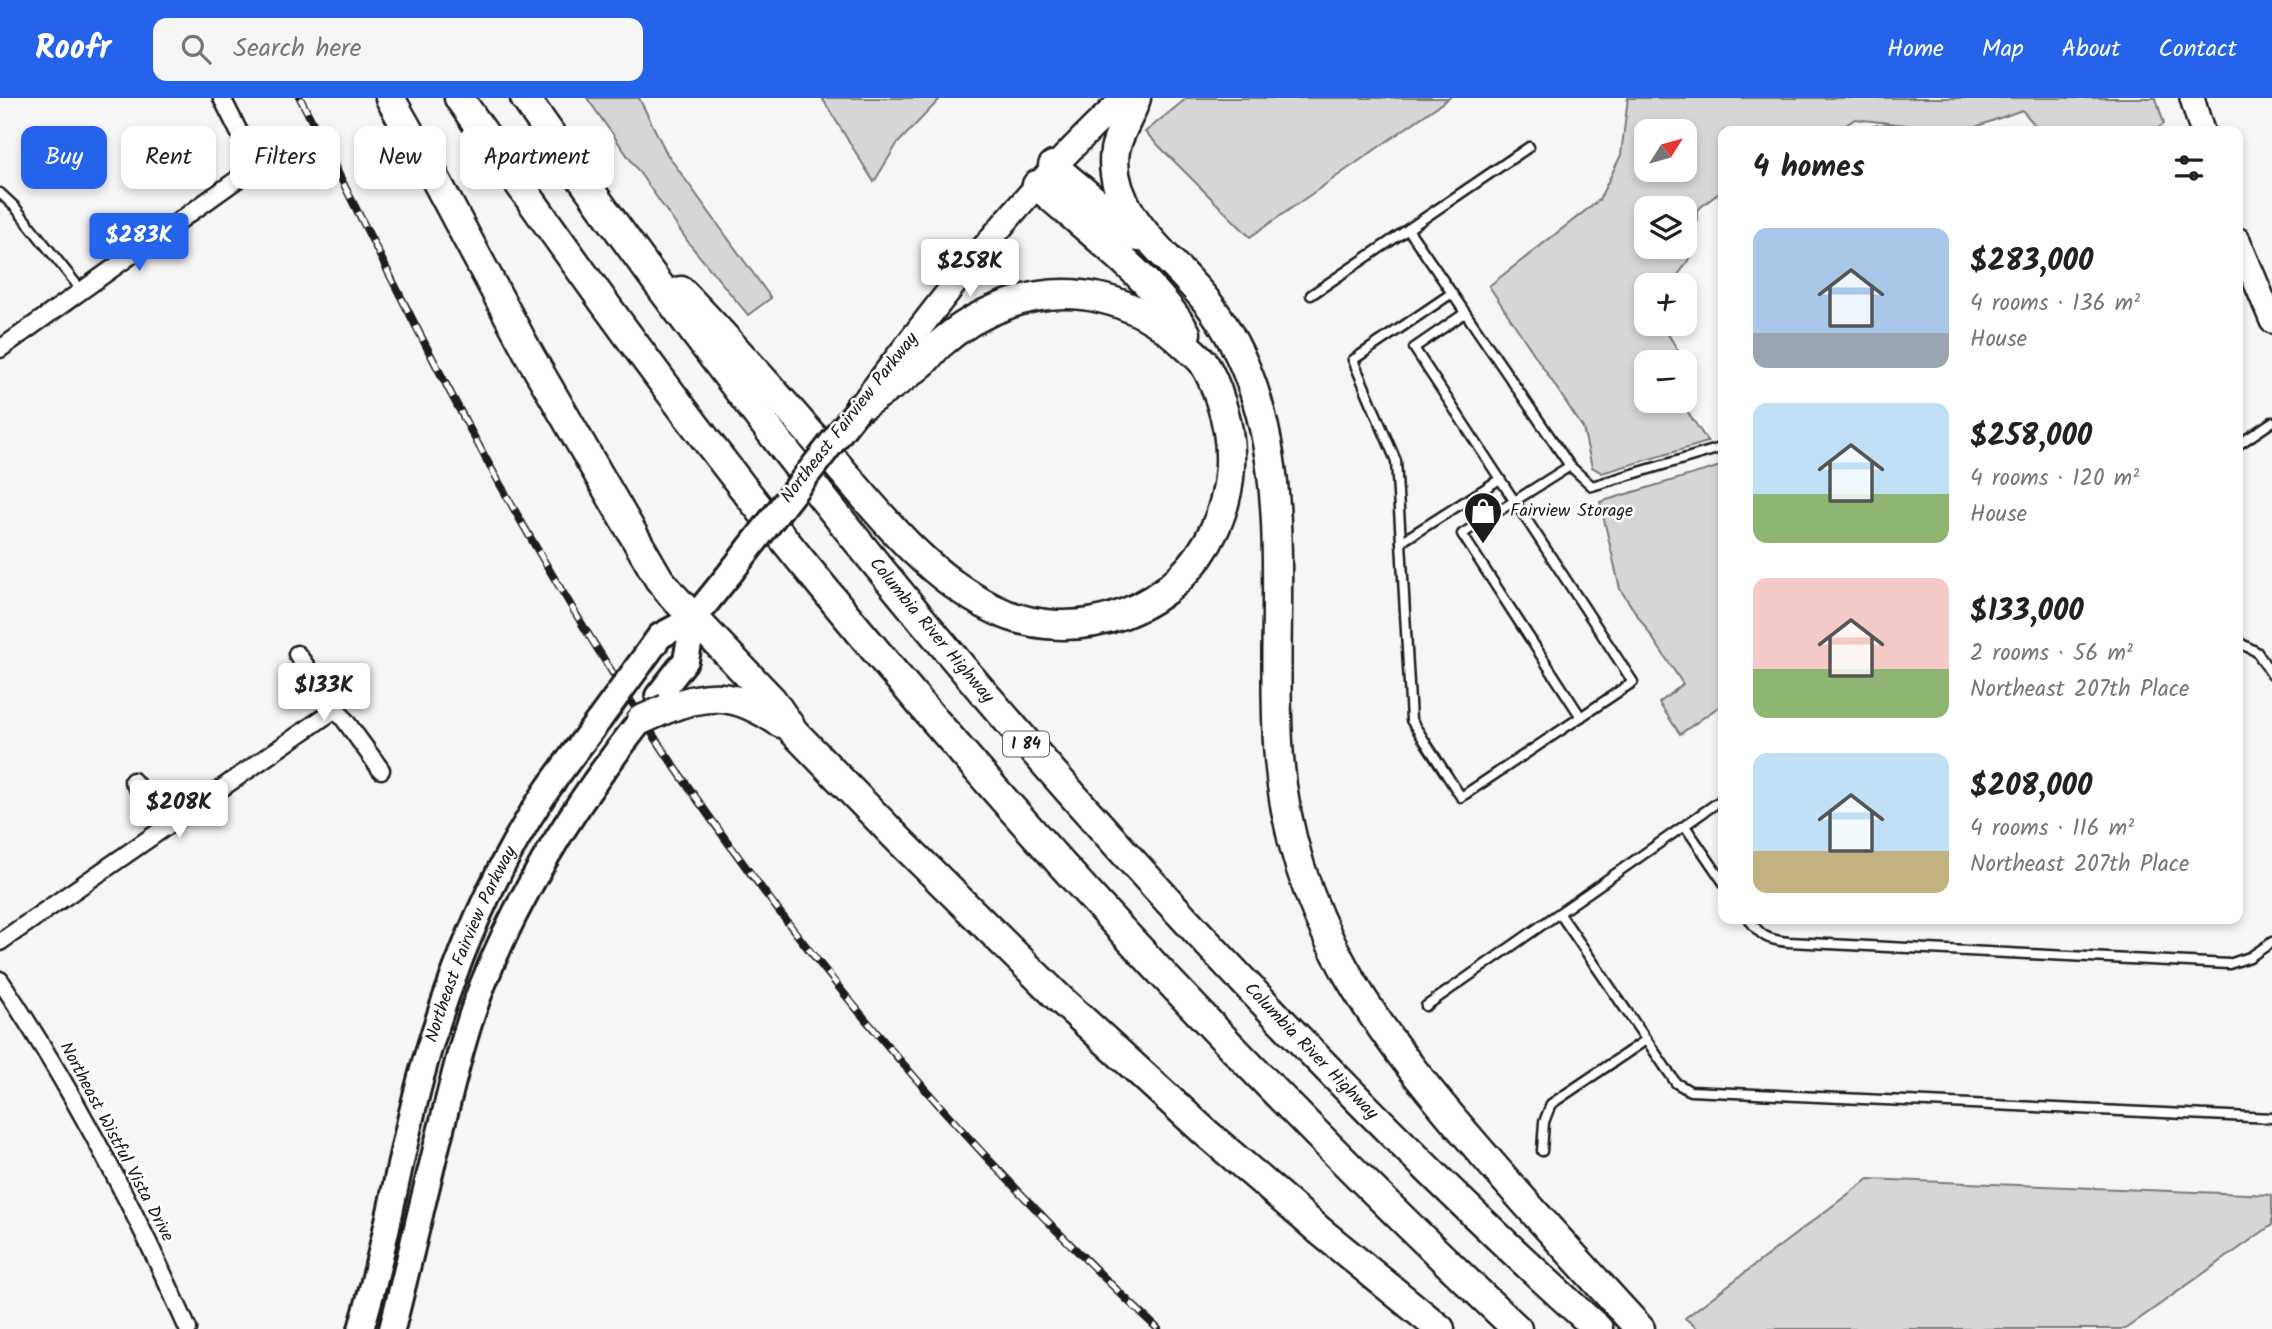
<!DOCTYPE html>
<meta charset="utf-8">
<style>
:root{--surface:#fff;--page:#f6f6f6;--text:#222;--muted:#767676;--accent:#2563eb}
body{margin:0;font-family:Kalam,sans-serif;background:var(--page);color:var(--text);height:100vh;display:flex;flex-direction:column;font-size:26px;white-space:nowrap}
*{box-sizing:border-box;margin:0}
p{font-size:23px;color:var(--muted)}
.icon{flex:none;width:38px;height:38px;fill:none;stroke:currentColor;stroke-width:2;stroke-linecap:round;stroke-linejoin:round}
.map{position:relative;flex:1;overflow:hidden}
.drawer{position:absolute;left:1718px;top:28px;width:525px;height:798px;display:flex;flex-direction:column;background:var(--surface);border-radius:14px;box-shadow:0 4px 10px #0003}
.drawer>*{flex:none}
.hud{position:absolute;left:21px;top:28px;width:665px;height:63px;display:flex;gap:14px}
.needle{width:46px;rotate:53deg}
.fabs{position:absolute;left:1634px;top:21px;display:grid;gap:14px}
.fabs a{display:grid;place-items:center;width:63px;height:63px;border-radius:14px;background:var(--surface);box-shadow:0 4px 10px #0003;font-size:35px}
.price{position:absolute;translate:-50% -60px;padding:0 16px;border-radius:7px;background:#fff;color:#222;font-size:23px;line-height:46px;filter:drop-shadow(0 2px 4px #0008)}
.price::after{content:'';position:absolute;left:50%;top:42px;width:21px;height:16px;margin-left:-10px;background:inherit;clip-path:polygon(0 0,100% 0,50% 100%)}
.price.on{background:var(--accent);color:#fff}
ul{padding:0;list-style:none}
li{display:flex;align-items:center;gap:21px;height:175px;padding:0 35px}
li span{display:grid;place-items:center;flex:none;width:196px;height:140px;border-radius:14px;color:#555}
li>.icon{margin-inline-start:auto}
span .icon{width:84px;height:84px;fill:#fffc;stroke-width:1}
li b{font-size:30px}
h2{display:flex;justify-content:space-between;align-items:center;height:84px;padding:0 35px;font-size:30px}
.chip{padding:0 24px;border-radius:14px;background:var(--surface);box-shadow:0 4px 10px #0003;font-size:24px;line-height:63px}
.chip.on{background:var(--accent);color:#fff}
header{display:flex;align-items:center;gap:42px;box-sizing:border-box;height:98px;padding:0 35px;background:var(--accent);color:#fff}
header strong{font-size:33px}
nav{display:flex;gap:38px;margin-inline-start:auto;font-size:24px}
.search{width:490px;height:63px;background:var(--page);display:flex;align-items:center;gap:18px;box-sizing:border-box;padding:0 24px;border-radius:14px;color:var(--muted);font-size:26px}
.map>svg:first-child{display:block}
.green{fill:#d6d6d6;stroke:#797979;stroke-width:2;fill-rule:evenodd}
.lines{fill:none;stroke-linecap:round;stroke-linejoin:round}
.lane-casing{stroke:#1c1c1c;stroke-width:13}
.street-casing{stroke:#1c1c1c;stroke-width:21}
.secondary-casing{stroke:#1c1c1c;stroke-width:28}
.primary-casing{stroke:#1c1c1c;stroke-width:30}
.highway-casing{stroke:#1c1c1c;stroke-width:33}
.lane{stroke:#fff;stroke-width:8}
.street{stroke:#fff;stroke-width:16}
.secondary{stroke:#fff;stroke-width:23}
.primary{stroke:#fff;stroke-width:24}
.highway{stroke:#fff;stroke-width:28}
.rail-casing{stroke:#1c1c1c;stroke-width:8}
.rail{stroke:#fff;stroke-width:5;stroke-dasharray:16;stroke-linecap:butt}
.primary-bridge-casing{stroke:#1c1c1c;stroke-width:30;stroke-linecap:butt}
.highway-bridge-casing{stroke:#1c1c1c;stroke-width:33;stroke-linecap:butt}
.primary-bridge{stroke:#fff;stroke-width:24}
.highway-bridge{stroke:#fff;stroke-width:28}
.labels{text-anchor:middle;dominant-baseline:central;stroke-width:5;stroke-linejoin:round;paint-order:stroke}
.shield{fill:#fff;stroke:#606060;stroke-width:2}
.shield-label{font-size:16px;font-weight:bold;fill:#1c1c1c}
.street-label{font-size:18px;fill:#1c1c1c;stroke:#fff}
.poi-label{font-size:18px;fill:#1c1c1c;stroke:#fff;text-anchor:start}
</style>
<header>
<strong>Roofr</strong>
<div class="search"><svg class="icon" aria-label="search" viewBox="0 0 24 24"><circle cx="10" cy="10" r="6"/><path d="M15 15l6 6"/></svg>Search here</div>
<nav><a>Home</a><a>Map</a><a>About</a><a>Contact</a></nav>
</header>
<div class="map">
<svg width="2272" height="1231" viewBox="0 0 2272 1231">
<rect width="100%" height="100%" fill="#f6f6f6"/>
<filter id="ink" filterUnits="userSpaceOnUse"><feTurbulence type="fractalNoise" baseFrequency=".0143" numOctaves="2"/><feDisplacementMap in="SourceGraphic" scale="14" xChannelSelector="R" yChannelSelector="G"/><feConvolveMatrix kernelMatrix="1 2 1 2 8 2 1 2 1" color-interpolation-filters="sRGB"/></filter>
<g filter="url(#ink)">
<g class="green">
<path d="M587,0H639L667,56L771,200L748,217L691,148Z"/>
<path d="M822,0H937L939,2L897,46L874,84Z"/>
<path d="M1187,0H1449L1250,139L1145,34Z"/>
<path d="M1628,0H2156L2164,26L2154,33H2040L2022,12L1970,31L1931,30L1855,21L1837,33H1724V91L1697,112C1697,146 1693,164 1668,187H1647V226H1662L1685,264H1647V303H1680L1708,344L1602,375L1592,369L1583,330L1489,188L1599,102L1621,57ZM1685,33V72H1647V33ZM1685,110V149H1647V110Z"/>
<path d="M1724,367V605L1680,636L1659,605L1683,586L1620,491L1600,404Z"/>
<path d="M1868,1081L2272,1097V1127L2125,1231H1698L1685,1220Z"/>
</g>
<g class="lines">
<defs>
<g id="lane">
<path d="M1877,33H1893"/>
<path d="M0,95L15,109L82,193"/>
<path d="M1408,131L1570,368"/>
<path d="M1311,197L1529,49"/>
<path d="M1465,215L1414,250L1500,381"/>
<path d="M2238,347L2272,324"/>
<path d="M1500,381L1633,584L1461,699L1411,622L1401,444Z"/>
<path d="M1401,444L1396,363L1353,262L1452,195"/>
<path d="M2238,544L2257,554L2272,577"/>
<path d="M1581,619L1462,436L1570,368L1592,388L1724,349"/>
<path d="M1685,728L1724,785"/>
<path d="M1560,816L1676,985L1690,993L2272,1020"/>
<path d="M1749,821C1761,839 1768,842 1789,844L2229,866L2250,859L2272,844"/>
<path d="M1426,908L1724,700"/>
<path d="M1542,1053L1544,1024L1551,1006L1646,942"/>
</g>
<g id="street">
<path d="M0,251L256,68L222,0"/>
<path d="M297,556L381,672"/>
<path d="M133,683L167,728"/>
<path d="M0,844L337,610"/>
<path d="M0,882C73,991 135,1111 188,1231"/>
</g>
<g id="secondary">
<path d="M2192,0L2202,33"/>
<path d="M2238,142L2272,223"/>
<path d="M867,299C947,194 1026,89 1124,0"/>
</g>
<g id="primary">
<path d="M637,570L660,538L694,520L731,474"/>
<path d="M658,598L686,562L694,520"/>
<path id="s1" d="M361,1231C389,1139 401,1043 429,951C456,862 493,773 545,695C562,670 581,646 599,622"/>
<path d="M392,1231C410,1161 426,1089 444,1019C455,974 466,929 483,886C521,791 577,703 641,622"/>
</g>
<g id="highway">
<path d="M390,0L429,69L530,258L659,481L672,497L772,602L794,634L900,743L1059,900L1205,1034L1320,1133L1440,1231"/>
<path d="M459,0C568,156 679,312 799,460C1021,733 1261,990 1517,1231"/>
<path id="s2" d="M525,0C733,300 962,583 1212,850C1336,982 1463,1110 1598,1231"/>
<path d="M1136,0C1131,17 1118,36 1115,52C1105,116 1177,163 1211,209C1229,233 1243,261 1253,290C1293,409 1269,537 1279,660C1292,821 1374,930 1476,1048C1529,1110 1585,1171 1640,1231"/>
<path d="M1053,68L1138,139"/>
<path d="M1037,87C1085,130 1153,180 1186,235"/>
<path d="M681,193C733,246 780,301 828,356C876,412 924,476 992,510C1032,531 1081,532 1123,516C1208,484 1250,391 1221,305C1217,292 1211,276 1203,264C1198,258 1190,252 1184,246C1136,200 1070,183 1006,207C981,216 959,229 940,246C933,252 928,260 922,265C903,282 879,295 859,310"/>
<path d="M666,611C713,592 739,597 781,625"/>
</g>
</defs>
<use href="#lane" class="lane-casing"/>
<use href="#street" class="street-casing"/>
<use href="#secondary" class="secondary-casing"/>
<use href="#primary" class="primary-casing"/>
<use href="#highway" class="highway-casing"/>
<use href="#lane" class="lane"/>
<use href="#street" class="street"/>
<use href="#secondary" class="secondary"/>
<use href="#primary" class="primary"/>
<use href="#highway" class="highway"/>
<defs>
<path id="rail" d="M300,0C383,162 462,327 556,483C720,759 923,1012 1158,1231"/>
</defs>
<use href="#rail" class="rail-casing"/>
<use href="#rail" class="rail"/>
<defs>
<g id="primary-bridge">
<path d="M731,474L859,310"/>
<path d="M599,622L637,570"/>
</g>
<path id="highway-bridge" d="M641,622L666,611"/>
</defs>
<use href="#primary-bridge" class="primary-bridge-casing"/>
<use href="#highway-bridge" class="highway-bridge-casing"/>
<use href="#primary-bridge" class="primary-bridge"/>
<use href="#highway-bridge" class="highway-bridge"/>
</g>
</g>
<defs>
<symbol id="shop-pin" viewBox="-11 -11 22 30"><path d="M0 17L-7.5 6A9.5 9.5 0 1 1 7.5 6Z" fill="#1c1c1c" stroke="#fff"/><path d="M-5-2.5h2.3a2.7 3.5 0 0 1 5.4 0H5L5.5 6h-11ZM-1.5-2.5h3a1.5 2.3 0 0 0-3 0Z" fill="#fff"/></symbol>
</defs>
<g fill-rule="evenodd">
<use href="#shop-pin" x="1461" y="391" width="44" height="60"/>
</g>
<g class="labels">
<rect class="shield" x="1003" y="633.5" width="46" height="25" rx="5"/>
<g class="shield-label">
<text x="1026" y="646">I 84</text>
</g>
<g class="street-label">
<text transform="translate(850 320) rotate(-52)">Northeast Fairview Parkway</text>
<text stroke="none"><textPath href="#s2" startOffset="670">Columbia River Highway</textPath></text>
<text stroke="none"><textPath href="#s1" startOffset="401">Northeast Fairview Parkway</textPath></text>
<text stroke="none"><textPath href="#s2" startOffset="1237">Columbia River Highway</textPath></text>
<text transform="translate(116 1044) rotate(62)">Northeast Wistful Vista Drive</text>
</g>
<g class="poi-label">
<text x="1510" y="413">Fairview Storage</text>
</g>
</g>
</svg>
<div class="fabs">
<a><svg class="needle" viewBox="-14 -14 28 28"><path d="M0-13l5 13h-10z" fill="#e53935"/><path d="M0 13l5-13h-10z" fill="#767676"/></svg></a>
<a><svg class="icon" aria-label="layers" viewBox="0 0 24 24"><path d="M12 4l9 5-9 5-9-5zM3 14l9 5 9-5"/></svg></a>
<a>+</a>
<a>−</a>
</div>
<b class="price on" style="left:139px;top:175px">$283K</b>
<b class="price" style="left:970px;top:201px">$258K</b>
<b class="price" style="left:324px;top:625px">$133K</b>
<b class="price" style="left:179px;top:742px">$208K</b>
<div class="hud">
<a class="chip on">Buy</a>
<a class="chip">Rent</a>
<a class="chip">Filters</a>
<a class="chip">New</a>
<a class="chip">Apartment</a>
</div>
<section class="drawer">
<h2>4 homes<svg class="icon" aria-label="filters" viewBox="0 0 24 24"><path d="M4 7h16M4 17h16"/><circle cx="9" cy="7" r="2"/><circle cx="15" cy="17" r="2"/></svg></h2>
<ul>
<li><span style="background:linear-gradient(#a9c7e8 75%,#9aa5b1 0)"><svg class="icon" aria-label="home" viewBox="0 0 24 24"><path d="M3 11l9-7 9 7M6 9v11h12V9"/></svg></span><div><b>$283,000</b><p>4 rooms · 136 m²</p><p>House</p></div></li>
<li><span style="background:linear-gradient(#bfe0f5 65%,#8fb573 0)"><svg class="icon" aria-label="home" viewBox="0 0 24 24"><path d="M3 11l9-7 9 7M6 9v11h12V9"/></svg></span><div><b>$258,000</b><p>4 rooms · 120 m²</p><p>House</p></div></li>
<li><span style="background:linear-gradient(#f6c9c9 65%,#8fb573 0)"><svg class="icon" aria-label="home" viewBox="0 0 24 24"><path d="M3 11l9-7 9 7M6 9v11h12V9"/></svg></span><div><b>$133,000</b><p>2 rooms · 56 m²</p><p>Northeast 207th Place</p></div></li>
<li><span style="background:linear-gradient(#bfe0f5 70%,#c2b280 0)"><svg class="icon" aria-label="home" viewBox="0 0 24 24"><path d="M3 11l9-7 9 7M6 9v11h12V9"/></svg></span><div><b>$208,000</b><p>4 rooms · 116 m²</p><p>Northeast 207th Place</p></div></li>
</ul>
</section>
</div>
